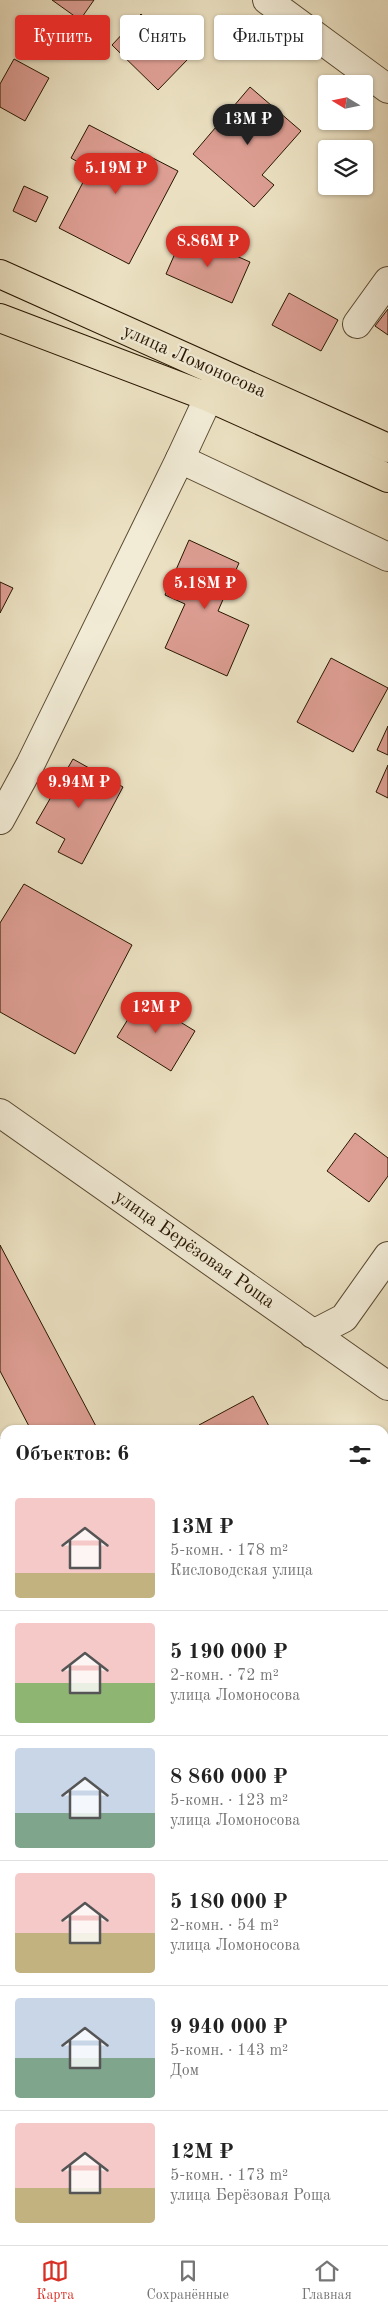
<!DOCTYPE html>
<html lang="ru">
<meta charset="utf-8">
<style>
:root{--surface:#fff;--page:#f2f2f2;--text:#222;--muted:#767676;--line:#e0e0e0;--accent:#d93025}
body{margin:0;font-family:"Old Standard TT",serif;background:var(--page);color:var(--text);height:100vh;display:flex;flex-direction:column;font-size:19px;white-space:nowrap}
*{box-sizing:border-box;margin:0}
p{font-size:16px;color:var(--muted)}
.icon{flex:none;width:28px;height:28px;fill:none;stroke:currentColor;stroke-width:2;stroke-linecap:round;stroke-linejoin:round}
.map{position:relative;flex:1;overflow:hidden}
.side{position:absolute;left:0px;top:1425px;width:389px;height:820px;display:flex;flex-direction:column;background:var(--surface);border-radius:15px 15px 0 0;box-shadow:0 1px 4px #0004}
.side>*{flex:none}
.top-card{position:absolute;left:15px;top:15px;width:359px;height:45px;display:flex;gap:10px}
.needle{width:32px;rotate:280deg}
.tools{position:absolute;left:318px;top:75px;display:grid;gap:10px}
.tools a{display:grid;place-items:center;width:55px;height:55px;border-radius:5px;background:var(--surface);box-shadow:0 1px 4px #0004;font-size:25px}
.price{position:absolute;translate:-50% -42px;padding:0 11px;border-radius:18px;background:var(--accent);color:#fff;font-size:16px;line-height:32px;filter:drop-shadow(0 1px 2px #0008)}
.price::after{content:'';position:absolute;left:50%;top:30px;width:15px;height:11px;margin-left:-8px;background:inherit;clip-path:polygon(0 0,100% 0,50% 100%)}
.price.active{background:#222;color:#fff}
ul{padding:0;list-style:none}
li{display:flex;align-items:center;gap:15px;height:125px;padding:0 15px}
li+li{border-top:1px solid var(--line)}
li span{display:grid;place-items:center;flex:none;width:140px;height:100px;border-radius:5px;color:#555}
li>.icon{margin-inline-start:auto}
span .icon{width:60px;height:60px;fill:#fffc;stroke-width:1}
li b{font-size:21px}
h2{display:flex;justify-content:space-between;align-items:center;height:60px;padding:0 15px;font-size:21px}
.chip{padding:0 18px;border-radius:5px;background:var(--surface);box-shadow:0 1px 4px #0004;font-size:18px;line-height:45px}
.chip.active{background:var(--accent);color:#fff}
.tabs{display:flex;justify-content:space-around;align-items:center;height:70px;border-top:1px solid var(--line);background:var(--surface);font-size:14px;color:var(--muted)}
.tabs a{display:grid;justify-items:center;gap:2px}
.tabs .active{color:var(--accent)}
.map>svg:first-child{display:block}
.green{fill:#b6c394;stroke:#6f6c4a}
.building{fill:#dd9e93;stroke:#281600}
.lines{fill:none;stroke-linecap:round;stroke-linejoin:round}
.minor-casing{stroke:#594930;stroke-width:30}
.major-casing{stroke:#281600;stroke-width:30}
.minor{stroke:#f2ecd7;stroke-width:28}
.major{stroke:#ebe1c2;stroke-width:28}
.labels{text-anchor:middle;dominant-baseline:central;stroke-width:4.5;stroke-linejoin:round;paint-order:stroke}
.street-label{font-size:19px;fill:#281600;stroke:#f2ecd7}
</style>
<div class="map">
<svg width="388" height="2245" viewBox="0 0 388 2245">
<rect width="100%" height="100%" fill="#ebe1c2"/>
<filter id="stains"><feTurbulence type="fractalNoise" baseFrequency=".004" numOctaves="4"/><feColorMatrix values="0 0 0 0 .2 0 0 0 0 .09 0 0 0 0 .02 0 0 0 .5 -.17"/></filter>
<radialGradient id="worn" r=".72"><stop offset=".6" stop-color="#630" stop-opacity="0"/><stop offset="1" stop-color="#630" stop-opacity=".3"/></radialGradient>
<g class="green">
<path d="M388,1790V1959L384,1958V1792Z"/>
<path d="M5,1975V2012L0,2011V1978Z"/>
</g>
<g class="building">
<path d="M52,0H94L80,20Z"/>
<path d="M141,14L188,59L158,90L112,45Z"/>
<path d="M14,59L49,78L25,121L0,107V84Z"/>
<path d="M250,87L301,131L262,175L274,185L254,207L193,154Z"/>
<path d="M89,125L178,171L129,264L59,228L90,169L71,158Z"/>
<path d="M24,186L48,197L36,222L13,211Z"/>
<path d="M184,233L250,262L232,303L166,274Z"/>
<path d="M289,293L338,320L321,351L272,325Z"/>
<path d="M388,309V335L375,326Z"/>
<path d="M189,540L239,563L218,611L249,625L227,676L165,648L185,604L165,595Z"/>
<path d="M0,582L13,588L0,613Z"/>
<path d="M331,658L388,688L353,752L297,722Z"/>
<path d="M388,726V755L377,750Z"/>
<path d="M73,759L123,787L82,864L58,852L65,839L36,823Z"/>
<path d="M388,765V798L376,792Z"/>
<path d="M24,884L132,945L75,1054L0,1012V923Z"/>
<path d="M141,998L195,1031L171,1071L117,1037Z"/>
<path d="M355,1133L388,1158V1176L369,1202L327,1171Z"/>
<path d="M0,1245L98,1430H31L0,1371Z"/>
<path d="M253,1396L271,1430H201L199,1425Z"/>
<path d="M5,1567V1637L0,1627V1569Z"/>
<path d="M384,1637L388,1645V1687L384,1689Z"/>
<path d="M260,2240H357L356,2245H259Z"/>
</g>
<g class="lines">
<defs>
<g id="minor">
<path d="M267,0L388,89"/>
<path d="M357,324L388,281"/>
<path d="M180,459L388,557"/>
<path d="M0,820L30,765L180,459L219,375"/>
<path d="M0,1113L388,1386"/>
<path d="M313,1334L344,1318L388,1256"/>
<path d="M0,1453L5,1460"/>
<path d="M0,1715L5,1724"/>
<path d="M384,1735L388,1731"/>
<path d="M384,1924L388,1926"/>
<path d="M0,1961L5,1958"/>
</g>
<g id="major">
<path d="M0,274L388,448"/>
<path d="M0,318L208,397L388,478"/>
</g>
</defs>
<use href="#minor" class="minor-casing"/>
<use href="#major" class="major-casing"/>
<use href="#minor" class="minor"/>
<use href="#major" class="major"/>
</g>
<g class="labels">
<g class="street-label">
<text transform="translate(194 362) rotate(24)">улица Ломоносова</text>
<text transform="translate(194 1250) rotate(35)">улица Берёзовая Роща</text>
</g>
</g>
<rect width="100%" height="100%" filter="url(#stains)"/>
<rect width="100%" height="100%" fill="url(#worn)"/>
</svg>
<div class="tools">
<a><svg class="needle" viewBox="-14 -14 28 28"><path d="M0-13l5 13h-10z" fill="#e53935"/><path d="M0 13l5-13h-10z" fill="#767676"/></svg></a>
<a><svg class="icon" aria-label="layers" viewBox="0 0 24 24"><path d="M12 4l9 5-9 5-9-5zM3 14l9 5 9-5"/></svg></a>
</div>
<b class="price active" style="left:248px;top:146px">13M ₽</b>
<b class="price" style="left:116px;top:195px">5.19M ₽</b>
<b class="price" style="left:208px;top:268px">8.86M ₽</b>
<b class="price" style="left:205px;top:610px">5.18M ₽</b>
<b class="price" style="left:79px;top:809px">9.94M ₽</b>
<b class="price" style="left:156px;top:1034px">12M ₽</b>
<div class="top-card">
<a class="chip active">Купить</a>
<a class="chip">Снять</a>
<a class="chip">Фильтры</a>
</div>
<section class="side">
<h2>Объектов: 6<svg class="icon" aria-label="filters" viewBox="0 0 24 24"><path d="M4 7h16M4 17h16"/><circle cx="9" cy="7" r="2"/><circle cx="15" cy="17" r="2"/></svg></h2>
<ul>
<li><span style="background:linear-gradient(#f6c9c9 75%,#c2b280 0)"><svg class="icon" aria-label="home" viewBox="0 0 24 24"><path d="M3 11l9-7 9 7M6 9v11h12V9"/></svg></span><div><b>13M ₽</b><p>5-комн. · 178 m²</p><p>Кисловодская улица</p></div></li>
<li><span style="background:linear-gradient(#f6c9c9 60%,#8fb573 0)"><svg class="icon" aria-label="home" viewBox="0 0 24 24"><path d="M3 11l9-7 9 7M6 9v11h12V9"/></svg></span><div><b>5 190 000 ₽</b><p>2-комн. · 72 m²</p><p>улица Ломоносова</p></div></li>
<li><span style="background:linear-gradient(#c9d6e8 65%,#7fa58c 0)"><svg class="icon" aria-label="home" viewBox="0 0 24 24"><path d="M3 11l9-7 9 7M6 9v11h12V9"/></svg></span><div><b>8 860 000 ₽</b><p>5-комн. · 123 m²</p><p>улица Ломоносова</p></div></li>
<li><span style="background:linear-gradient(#f6c9c9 60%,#c2b280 0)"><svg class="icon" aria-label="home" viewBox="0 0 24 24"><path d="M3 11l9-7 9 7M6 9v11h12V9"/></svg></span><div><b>5 180 000 ₽</b><p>2-комн. · 54 m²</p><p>улица Ломоносова</p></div></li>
<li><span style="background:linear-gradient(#c9d6e8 60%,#7fa58c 0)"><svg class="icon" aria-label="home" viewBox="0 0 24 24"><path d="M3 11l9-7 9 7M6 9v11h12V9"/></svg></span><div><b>9 940 000 ₽</b><p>5-комн. · 143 m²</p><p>Дом</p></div></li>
<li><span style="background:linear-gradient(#f6c9c9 65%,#c2b280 0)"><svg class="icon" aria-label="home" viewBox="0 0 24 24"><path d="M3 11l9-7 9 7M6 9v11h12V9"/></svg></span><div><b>12M ₽</b><p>5-комн. · 173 m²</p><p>улица Берёзовая Роща</p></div></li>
</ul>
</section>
</div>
<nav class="tabs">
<a class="active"><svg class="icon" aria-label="map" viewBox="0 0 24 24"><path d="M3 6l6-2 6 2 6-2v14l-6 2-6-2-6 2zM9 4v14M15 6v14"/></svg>Карта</a>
<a><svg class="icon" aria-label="saved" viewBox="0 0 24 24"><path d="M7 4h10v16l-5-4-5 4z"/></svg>Сохранённые</a>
<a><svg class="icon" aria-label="home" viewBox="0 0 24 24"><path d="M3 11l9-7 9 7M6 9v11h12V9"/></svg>Главная</a>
</nav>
